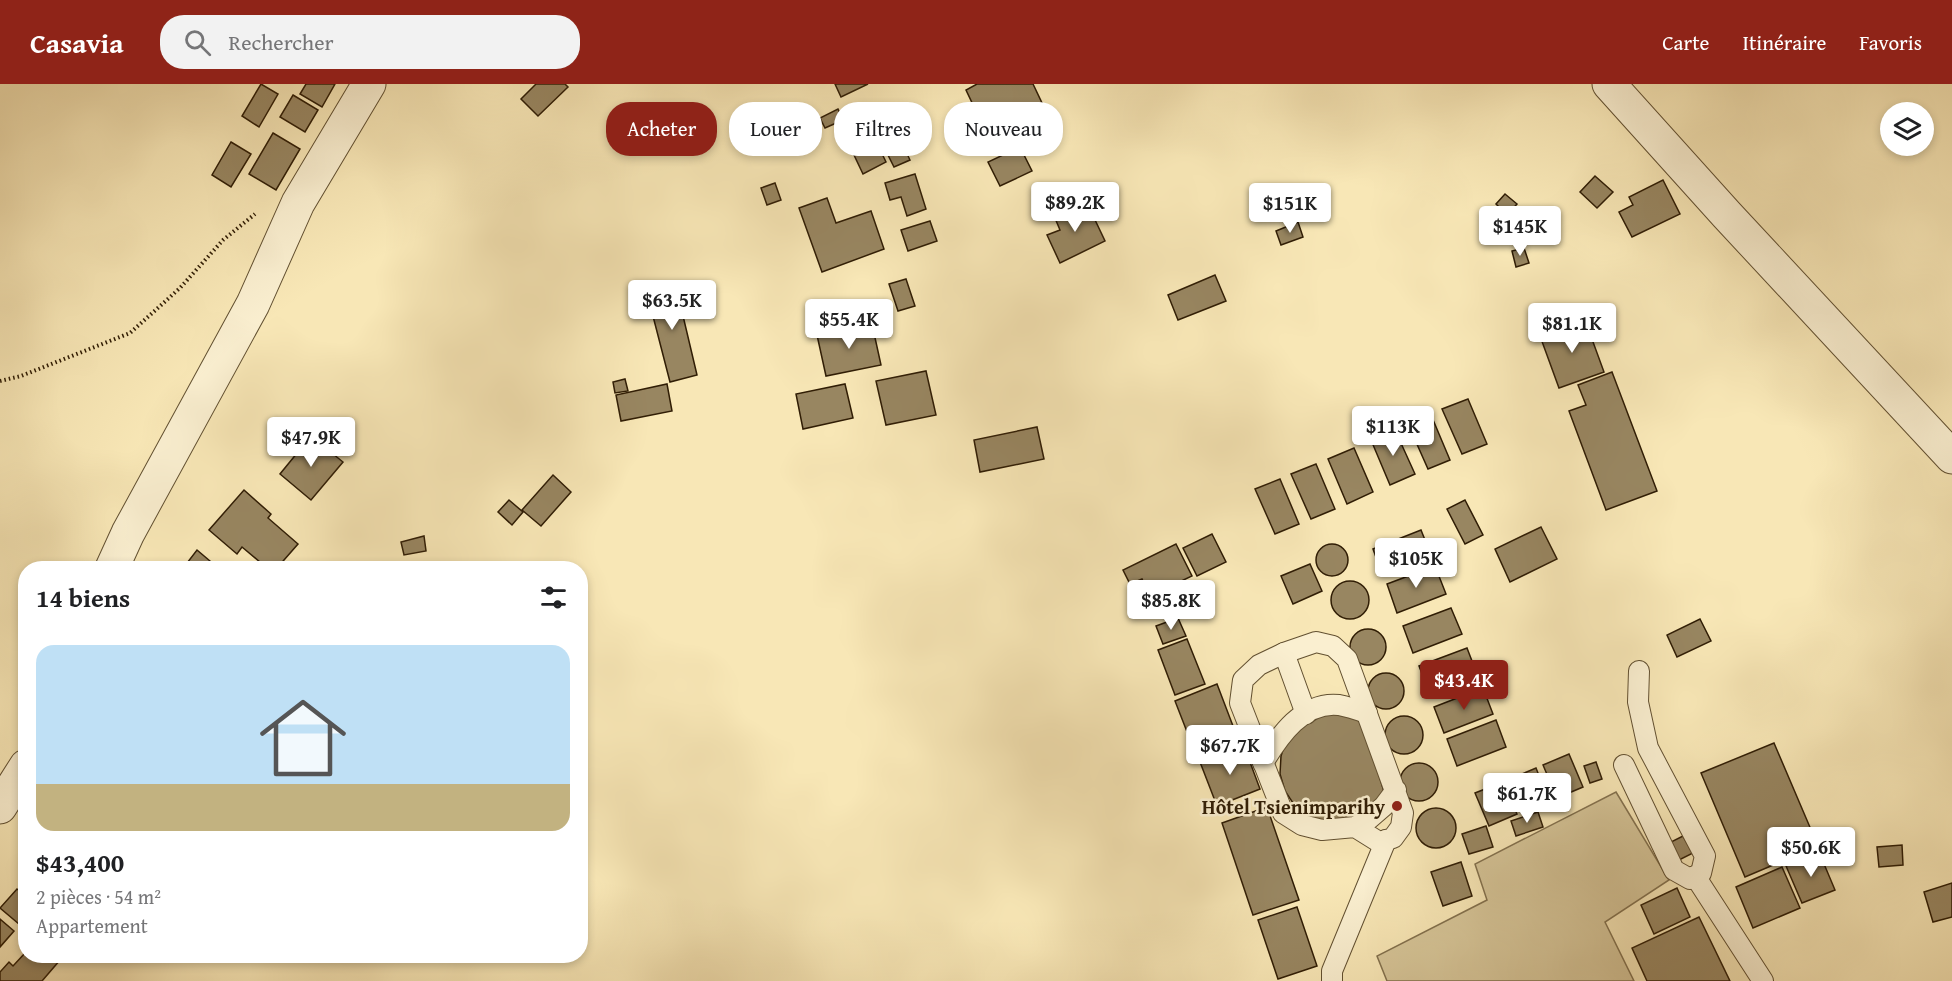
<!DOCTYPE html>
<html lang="fr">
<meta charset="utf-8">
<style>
:root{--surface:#fff;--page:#f2f2f2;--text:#202124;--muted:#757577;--accent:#8f2418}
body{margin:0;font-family:"Gentium Book Plus",serif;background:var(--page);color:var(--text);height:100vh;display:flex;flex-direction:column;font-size:22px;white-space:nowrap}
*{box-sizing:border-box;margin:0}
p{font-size:20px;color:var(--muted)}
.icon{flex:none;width:33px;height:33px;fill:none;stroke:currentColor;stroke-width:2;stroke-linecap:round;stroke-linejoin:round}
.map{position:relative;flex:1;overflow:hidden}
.side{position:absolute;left:18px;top:477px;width:570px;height:402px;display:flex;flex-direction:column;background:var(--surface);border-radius:24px;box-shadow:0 3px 9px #0003}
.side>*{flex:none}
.top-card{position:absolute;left:606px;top:18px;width:570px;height:54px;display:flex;gap:12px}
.controls{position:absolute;left:1880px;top:18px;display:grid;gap:12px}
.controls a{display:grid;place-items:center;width:54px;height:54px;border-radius:50%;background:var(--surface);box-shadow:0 3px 9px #0003;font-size:30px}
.price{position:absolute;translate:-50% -51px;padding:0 14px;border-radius:6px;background:#fff;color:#222;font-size:20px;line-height:39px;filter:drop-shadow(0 2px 3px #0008)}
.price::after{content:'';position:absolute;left:50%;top:36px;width:18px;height:14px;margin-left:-9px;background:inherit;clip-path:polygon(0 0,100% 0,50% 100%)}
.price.on{background:var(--accent);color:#fff}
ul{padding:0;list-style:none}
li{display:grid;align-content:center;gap:12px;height:318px;padding:0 18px}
li span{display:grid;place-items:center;height:186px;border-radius:18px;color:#555}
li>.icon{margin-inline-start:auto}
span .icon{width:108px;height:108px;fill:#fffc;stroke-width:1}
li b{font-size:26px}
h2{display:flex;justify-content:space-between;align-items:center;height:72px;padding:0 18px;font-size:26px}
.pill{padding:0 21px;border-radius:24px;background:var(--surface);box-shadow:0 3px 9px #0003;font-size:21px;line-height:54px}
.pill.on{background:var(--accent);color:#fff}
header{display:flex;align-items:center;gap:36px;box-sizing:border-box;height:84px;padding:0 30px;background:var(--accent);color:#fff}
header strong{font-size:28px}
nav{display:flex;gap:33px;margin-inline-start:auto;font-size:21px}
.search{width:420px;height:54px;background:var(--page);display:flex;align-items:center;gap:15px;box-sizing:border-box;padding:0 21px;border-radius:24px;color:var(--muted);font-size:22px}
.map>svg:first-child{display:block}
.green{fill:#d6c598;stroke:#83714e;stroke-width:1.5}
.building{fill:#988661;stroke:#301d05;stroke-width:1.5}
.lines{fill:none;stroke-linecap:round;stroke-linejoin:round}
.service-casing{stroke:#625031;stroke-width:22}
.minor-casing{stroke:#625031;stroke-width:35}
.path{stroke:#301d05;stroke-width:4;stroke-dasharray:1.5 3;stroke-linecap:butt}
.service{stroke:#faefd0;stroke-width:20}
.minor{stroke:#faefd0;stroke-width:33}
.poi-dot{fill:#8f2418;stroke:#faefd0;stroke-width:2}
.labels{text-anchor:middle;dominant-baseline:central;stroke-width:5;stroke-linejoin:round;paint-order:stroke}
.poi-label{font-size:20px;font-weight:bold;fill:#301d05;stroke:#faefd0;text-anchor:end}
</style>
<header>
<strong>Casavia</strong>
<div class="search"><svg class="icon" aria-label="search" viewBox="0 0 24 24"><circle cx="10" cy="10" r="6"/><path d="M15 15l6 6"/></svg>Rechercher</div>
<nav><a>Carte</a><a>Itinéraire</a><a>Favoris</a></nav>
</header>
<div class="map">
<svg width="1952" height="897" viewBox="0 0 1952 897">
<rect width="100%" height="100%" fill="#f8e7b6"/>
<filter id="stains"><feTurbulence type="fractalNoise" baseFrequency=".00333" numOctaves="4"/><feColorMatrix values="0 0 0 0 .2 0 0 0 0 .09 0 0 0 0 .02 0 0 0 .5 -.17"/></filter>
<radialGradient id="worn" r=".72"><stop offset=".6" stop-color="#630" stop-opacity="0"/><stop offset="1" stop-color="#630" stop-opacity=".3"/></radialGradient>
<path class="green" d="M1616,708L1669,796L1605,838L1634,897H1387L1377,872L1487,816L1475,780Z"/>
<g class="building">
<path d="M261,0L278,10L259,43L242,32Z"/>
<path d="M306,0H335L322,23L300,10Z"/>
<path d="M536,0H565L568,3L538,32L521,15Z"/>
<path d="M835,0H868L841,13Z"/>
<path d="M977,0H1033L1042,19L985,46L966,6Z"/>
<path d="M293,11L318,26L305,48L280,33Z"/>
<path d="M838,25L843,36L825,44L820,34Z"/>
<path d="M868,41L886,78L863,90L845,52Z"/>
<path d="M273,49L300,65L276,106L249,90Z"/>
<path d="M901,57L910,76L894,83L885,65Z"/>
<path d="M231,58L251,70L231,103L212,91Z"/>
<path d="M1020,63L1032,87L1000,102L988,78Z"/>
<path d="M915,90L926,125L907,132L901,113L890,116L885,99Z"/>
<path d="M1595,92L1613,108L1597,124L1580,108Z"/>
<path d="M1663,96L1680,130L1632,153L1619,128L1633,121L1629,113Z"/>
<path d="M775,99L781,116L767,121L761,104Z"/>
<path d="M1505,110L1517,120L1507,131L1496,120Z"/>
<path d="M827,114L836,139L871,127L884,165L822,188L799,124Z"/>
<path d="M1087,119L1105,157L1060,179L1047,151L1060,146L1055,134Z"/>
<path d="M930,137L937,157L908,167L901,146Z"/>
<path d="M1298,138L1303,153L1281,161L1276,147Z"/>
<path d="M1524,164L1529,179L1516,183L1512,167Z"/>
<path d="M1215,191L1226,217L1178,236L1168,211Z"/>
<path d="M906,195L915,222L898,227L889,200Z"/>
<path d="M675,198L697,291L670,298L646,205Z"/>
<path d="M1585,236L1604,288L1559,304L1540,252Z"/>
<path d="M872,240L881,281L826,292L817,251Z"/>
<path d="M926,287L936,331L886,341L876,297Z"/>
<path d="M1612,288L1657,407L1606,426L1569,327L1586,321L1578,301Z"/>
<path d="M625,295L628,307L615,309L613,298Z"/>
<path d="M667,300L672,327L621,337L616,311Z"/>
<path d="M845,300L853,334L803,345L796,310Z"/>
<path d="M1468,315L1487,360L1462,370L1442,325Z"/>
<path d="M1431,331L1450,376L1428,385L1408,340Z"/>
<path d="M1037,343L1044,375L980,388L974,356Z"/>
<path d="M1395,346L1415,390L1390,401L1371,356Z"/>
<path d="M311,352L343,378L311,416L280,390Z"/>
<path d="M1354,364L1373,408L1347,420L1328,375Z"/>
<path d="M1316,380L1335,425L1311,435L1291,390Z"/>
<path d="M553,391L571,408L541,442L522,426Z"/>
<path d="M1280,395L1299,440L1275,450L1255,405Z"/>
<path d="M244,406L271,430L268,434L298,460L277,484H267L242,463L237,470L209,446Z"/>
<path d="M509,416L523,428L512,441L498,428Z"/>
<path d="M1465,416L1483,451L1465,460L1447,425Z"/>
<path d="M1541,443L1557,475L1510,498L1495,465Z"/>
<path d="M1421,446L1431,471L1382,490L1373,465Z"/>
<path d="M1212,450L1226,478L1197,492L1183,464Z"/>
<path d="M424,452L426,467L404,471L401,458Z"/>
<circle cx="1332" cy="476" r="16"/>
<path d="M1176,460L1192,492L1150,512L1142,495L1130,500L1123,486Z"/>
<path d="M197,466L210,477L204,484H194L187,479Z"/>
<path d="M1310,480L1322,507L1293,520L1281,492Z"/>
<path d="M1435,482L1446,510L1397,529L1387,500Z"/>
<circle cx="1350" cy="516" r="19"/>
<path d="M1451,524L1462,550L1413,569L1403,542Z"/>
<path d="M1178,534L1186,552L1163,560L1156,542Z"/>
<path d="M1700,535L1711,557L1677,573L1667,551Z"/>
<circle cx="1368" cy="563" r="18"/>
<path d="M1187,555L1205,600L1175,611L1158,566Z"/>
<path d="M1467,564L1477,590L1429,608L1419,582Z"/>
<circle cx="1386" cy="607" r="18"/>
<path d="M1217,600L1233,642L1191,658L1175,617Z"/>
<path d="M1483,604L1493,630L1444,649L1434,623Z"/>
<path d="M1346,628L1362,634L1385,711L1360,734L1325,738L1309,732L1295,722L1285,707L1280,690L1281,672L1286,656L1312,633Z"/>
<circle cx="1404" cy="651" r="19"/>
<path d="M1496,636L1506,663L1457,682L1447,655Z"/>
<path d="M1774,659L1818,762L1745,793L1701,689Z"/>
<path d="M1244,662L1260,705L1217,722L1200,678Z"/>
<path d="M1569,670L1583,703L1557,714L1543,681Z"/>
<path d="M1596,678L1602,695L1590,699L1584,682Z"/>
<circle cx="1419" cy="698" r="19"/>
<path d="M1536,684L1549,717L1524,727L1510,695Z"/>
<path d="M1503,698L1517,730L1489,742L1475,709Z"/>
<path d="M1267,723L1299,816L1253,831L1222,739Z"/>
<circle cx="1436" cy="744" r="20"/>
<path d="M1538,728L1543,743L1516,752L1511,737Z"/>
<path d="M1486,742L1493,763L1469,770L1462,750Z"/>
<path d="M1683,752L1693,769L1679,776L1669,759Z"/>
<path d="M1902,761L1903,781L1879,783L1877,763Z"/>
<path d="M1819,768L1835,806L1802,819L1786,782Z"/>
<path d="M1461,778L1472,812L1443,822L1431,788Z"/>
<path d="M1782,783L1800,824L1753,844L1736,803Z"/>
<path d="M1952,799V833L1933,838L1924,808Z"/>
<path d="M1677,804L1690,833L1654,850L1641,821Z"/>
<path d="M17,805L26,812V846L0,824Z"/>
<path d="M1297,823L1317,882L1278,895L1258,836Z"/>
<path d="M1699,833L1730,897H1647L1632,864Z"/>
<path d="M0,835L14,847L0,863Z"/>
<path d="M26,868V872H55L60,876L42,897H0V888L9,878L13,882Z"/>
</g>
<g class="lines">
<defs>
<g id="service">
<path d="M1284,569L1306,630"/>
<path d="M1263,679C1279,652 1303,617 1339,621C1349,623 1358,626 1367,629"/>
<path d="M1624,681L1674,786L1690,795L1701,789L1705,772L1648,664L1638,618L1639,587"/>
<path d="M1355,743L1379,758L1393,754L1401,743L1403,729L1347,575L1333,562L1316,558L1284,569L1259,581L1243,596L1240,619L1283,729L1302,741L1322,746L1355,743L1369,735L1384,722L1396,706"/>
<path d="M1695,792L1763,897"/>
<path d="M1332,897V887L1386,756"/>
</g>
<g id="minor">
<path d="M1609,0L1727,131L1952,373"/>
<path d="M112,484L128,449L253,220L298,119L369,0"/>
<path d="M0,723L26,682"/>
</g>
</defs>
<use href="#service" class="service-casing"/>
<use href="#minor" class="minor-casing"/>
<path class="path" d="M0,297L21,292L130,249L180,204L223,156L255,130"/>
<use href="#service" class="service"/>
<use href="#minor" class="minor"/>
</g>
<circle class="poi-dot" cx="1397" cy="722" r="6"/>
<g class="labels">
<g class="poi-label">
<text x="1385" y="722">Hôtel Tsienimparihy</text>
</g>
</g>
<rect width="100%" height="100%" filter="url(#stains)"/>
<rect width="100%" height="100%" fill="url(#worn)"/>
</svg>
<div class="controls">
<a><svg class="icon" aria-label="layers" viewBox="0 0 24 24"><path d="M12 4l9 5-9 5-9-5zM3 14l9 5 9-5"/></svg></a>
</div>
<b class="price" style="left:1075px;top:149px">$89.2K</b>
<b class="price" style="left:1290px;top:150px">$151K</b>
<b class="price" style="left:1520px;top:173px">$145K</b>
<b class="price" style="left:672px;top:247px">$63.5K</b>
<b class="price" style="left:849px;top:266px">$55.4K</b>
<b class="price" style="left:1572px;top:270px">$81.1K</b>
<b class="price" style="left:1393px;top:373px">$113K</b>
<b class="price" style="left:311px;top:384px">$47.9K</b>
<b class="price" style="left:1416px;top:505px">$105K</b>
<b class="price" style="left:1171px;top:547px">$85.8K</b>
<b class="price on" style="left:1464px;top:627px">$43.4K</b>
<b class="price" style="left:1230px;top:692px">$67.7K</b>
<b class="price" style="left:1527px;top:740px">$61.7K</b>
<b class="price" style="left:1811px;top:794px">$50.6K</b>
<div class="top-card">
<a class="pill on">Acheter</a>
<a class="pill">Louer</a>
<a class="pill">Filtres</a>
<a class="pill">Nouveau</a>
</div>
<section class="side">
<h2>14 biens<svg class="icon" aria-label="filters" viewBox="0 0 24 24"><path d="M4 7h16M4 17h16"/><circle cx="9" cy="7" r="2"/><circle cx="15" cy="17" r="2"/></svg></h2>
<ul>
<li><span style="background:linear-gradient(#bfe0f5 75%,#c2b280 0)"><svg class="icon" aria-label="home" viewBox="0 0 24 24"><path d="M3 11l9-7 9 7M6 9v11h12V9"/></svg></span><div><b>$43,400</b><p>2 pièces · 54 m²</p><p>Appartement</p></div></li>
</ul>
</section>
</div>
